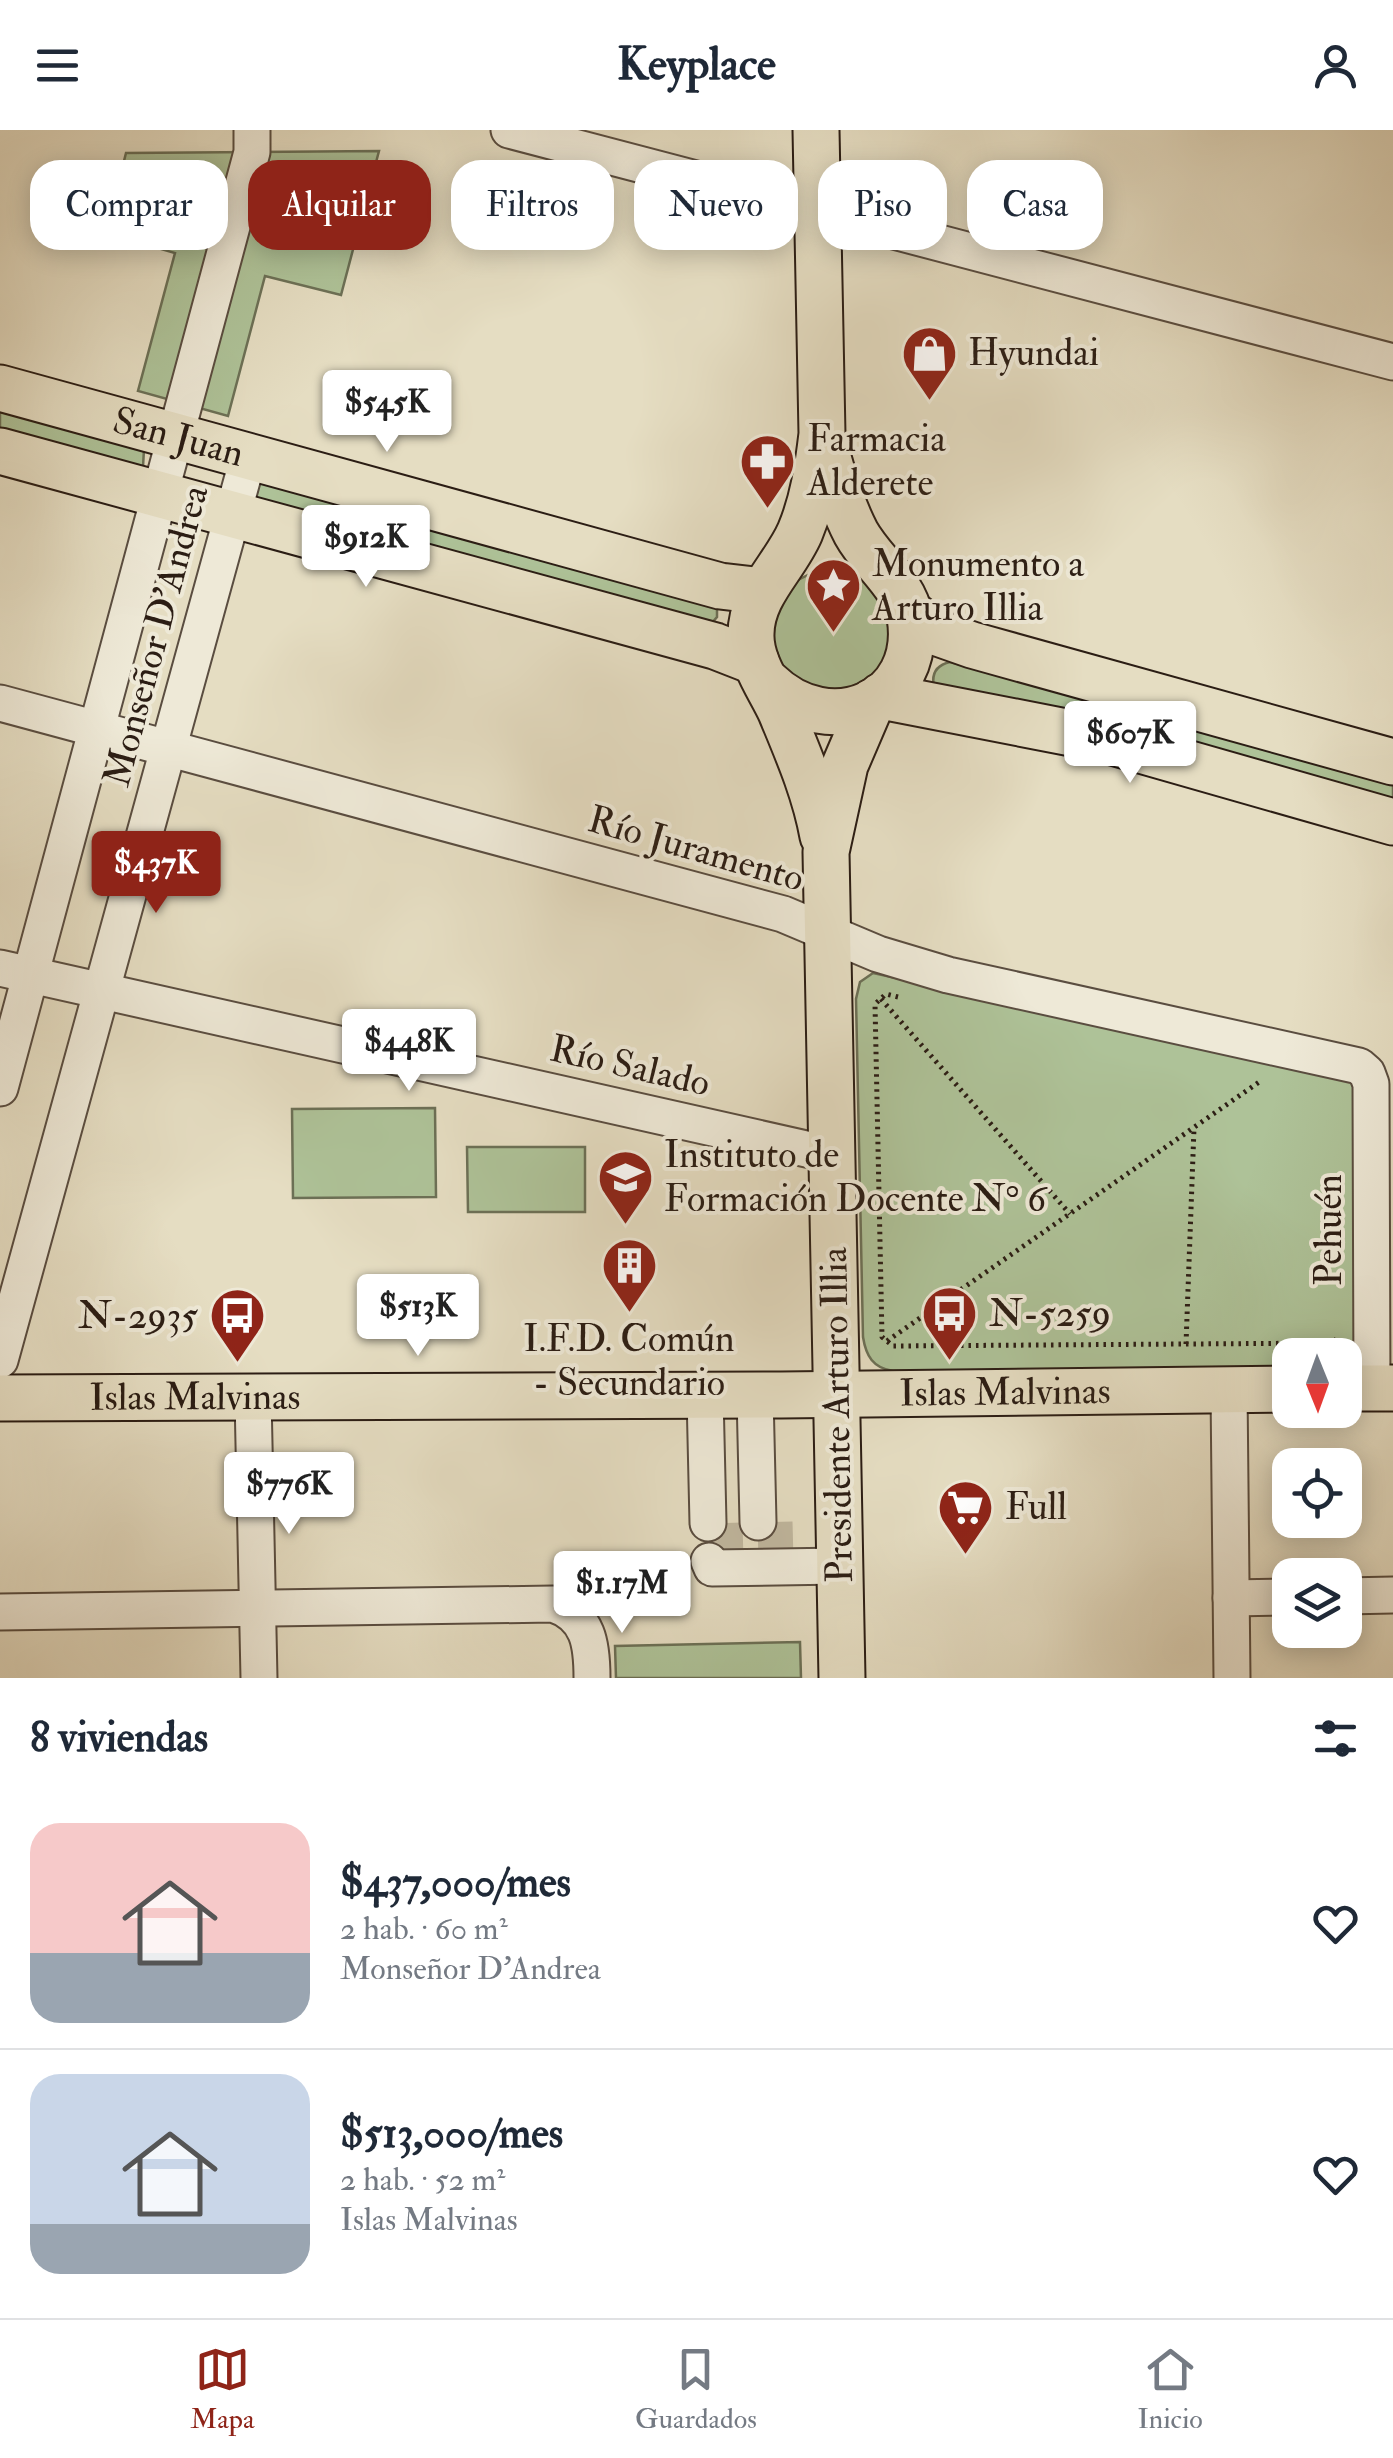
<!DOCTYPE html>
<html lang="es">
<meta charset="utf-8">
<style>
:root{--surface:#fff;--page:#f2f2f3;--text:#1f2937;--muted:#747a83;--line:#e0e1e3;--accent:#8f2418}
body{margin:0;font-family:"IM FELL Double Pica",serif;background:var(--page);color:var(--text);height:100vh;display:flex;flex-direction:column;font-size:38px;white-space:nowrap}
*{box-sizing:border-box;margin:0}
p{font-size:32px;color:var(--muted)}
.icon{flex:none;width:55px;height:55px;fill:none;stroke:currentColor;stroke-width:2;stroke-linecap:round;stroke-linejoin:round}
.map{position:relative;height:1548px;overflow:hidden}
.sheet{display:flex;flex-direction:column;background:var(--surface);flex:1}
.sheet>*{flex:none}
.banner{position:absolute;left:30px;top:30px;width:1335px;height:90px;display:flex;gap:20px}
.needle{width:65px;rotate:179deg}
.fabs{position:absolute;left:1272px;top:1208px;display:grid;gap:20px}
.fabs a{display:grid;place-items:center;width:90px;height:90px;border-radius:20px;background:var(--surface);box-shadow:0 5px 25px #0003;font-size:50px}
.price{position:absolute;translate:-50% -85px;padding:0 22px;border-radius:10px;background:#fff;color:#222;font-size:32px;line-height:65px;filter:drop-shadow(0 2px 5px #0008)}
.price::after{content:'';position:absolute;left:50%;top:60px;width:30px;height:22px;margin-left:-15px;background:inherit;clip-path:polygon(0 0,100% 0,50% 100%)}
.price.selected{background:var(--accent);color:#fff}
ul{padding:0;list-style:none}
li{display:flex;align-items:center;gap:30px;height:250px;padding:0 30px}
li+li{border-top:2px solid var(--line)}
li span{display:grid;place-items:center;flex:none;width:280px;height:200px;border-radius:30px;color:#555}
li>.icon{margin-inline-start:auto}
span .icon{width:120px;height:120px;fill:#fffc;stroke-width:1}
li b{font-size:42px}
h2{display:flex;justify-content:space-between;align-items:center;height:120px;padding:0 30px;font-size:42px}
.tag{padding:0 35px;border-radius:30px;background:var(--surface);box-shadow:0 5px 25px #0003;font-size:35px;line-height:90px}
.tag.selected{background:var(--accent);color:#fff}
header{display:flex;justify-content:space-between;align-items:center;height:130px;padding:0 30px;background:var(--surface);font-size:45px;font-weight:800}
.tab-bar{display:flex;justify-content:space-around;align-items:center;height:140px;border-top:2px solid var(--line);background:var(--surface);font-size:28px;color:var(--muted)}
.tab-bar a{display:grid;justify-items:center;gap:5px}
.tab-bar .selected{color:var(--accent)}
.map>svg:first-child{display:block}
.green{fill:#aec298;stroke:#6c7056;stroke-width:2.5}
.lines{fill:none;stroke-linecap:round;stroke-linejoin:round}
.minor-tunnel{stroke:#c0b79f;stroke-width:35;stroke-dasharray:35 18;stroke-linecap:butt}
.minor-casing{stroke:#5a4d40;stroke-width:39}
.major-casing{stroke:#2b1d14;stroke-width:49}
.path{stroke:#2b1d14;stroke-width:5;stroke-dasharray:2.5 5;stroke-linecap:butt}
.minor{stroke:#eee9d7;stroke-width:35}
.major{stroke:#e5ddc2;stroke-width:45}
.labels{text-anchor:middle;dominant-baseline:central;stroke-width:8;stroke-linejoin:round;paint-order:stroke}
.poi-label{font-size:38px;fill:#2b1d14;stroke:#eee9d7;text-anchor:start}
.street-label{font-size:38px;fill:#2b1d14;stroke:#eee9d7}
</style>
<header><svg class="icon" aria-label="menu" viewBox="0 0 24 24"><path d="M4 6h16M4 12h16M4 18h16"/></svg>Keyplace<svg class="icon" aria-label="person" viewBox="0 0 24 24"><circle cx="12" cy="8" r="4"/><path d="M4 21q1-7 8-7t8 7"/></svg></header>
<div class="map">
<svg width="1393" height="1548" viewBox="0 0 1393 1548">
<rect width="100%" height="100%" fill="#e5ddc2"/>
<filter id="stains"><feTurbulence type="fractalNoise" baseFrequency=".002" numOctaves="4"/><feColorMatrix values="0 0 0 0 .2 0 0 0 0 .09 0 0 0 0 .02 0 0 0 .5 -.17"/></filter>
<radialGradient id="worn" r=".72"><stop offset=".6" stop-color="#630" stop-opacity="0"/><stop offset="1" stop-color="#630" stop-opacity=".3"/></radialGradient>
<g class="green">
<path d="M379,21L341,165L265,146L228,286L138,261L175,123L106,103L126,23Z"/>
<path d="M0,274L144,319L143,337L0,308Z"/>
<path d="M260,352L717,475V487L710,495L258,373L256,366Z"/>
<path d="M833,440L853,444L872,455L886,471L895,513L875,551L814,567L770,525V485L794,452L812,443Z"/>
<path d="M950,532L1393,651V680L934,557C931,543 937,535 950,532Z"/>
<path d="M873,843L1348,946L1356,956L1358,1221L1345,1234V1225H1290V1238L893,1241C873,1238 866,1226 863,1207L856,869L860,852Z"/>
<path d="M435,978L436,1067L293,1068L292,979Z"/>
<path d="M467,1017H585V1082H468Z"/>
<path d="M800,1512L801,1548H616L615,1516Z"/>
</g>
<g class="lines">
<g class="minor-tunnel">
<path d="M775,1392L776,1430"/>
<path d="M725,1393L726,1431"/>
</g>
<defs>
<g id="minor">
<path d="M509,0L1393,232"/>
<path d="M0,573L783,784L878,824L948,845L1359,936L1367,943L1371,954L1372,1258"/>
<path d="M0,838L833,1025"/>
<path d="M0,958L252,22V0"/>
<path d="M0,1230L249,325"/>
<path d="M1229,1260L1232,1548"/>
<path d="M705,1265L708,1393"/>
<path d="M755,1265L758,1392"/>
<path d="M253,1267L259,1548"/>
<path d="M709,1431L712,1438L840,1436"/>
<path d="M1345,1466L1393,1465"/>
<path d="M1231,1468L1290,1467"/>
<path d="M0,1482L553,1474C589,1486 592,1515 592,1548"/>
</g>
<g id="major">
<path d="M816,0L822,304C818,338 813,371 800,402C785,437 751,464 751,504C750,532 770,558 781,582C798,623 815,662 823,706"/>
<path id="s1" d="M0,258L720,456L762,461"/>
<path d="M0,321L715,516L756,532"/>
<path d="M909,482L935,502L972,515L1393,632"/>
<path d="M768,553C830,613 924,573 910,487C904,454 872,432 856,403C842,376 833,347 825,317"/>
<path d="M881,566L1102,609L1393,692"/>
<path d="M1345,1258H1393"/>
<path id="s2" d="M0,1268L781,1265L1290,1259"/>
<path d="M842,1548L826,722L845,635L872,572"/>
</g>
</defs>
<use href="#minor" class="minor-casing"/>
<use href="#major" class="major-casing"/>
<g class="path">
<path d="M898,867L886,864L875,874L882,1207L893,1216L1333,1213L1339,1206"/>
<path d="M881,869L1070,1084"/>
<path d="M887,1211L1262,950"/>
<path d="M1186,1214L1194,998"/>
</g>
<use href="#minor" class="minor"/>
<use href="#major" class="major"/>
</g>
<defs>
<symbol id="shop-pin" viewBox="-11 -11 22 30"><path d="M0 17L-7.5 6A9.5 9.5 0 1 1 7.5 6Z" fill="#8f2418" stroke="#eee9d7"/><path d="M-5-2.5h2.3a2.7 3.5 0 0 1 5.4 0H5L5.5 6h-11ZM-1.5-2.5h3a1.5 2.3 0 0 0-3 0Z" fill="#fff"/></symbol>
<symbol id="pharmacy-pin" viewBox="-11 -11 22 30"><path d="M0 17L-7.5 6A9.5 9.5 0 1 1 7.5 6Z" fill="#8f2418" stroke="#eee9d7"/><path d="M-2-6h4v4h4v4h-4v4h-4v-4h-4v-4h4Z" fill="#fff"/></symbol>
<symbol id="sight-pin" viewBox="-11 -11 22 30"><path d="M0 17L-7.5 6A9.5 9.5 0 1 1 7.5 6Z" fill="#8f2418" stroke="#eee9d7"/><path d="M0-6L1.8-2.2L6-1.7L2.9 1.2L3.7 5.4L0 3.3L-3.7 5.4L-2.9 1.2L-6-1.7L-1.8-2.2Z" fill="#fff"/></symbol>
<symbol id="university-pin" viewBox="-11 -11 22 30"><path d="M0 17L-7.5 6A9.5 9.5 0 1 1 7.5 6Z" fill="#8f2418" stroke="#eee9d7"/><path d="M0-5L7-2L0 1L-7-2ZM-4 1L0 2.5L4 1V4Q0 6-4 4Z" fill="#fff"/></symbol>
<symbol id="building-pin" viewBox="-11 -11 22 30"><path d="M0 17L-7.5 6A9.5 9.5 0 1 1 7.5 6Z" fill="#8f2418" stroke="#eee9d7"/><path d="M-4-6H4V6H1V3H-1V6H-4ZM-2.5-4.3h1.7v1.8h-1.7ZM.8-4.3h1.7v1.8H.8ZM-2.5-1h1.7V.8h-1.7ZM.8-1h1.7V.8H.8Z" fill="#fff"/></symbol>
<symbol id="bus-pin" viewBox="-11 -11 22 30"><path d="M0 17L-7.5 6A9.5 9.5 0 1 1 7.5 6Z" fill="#8f2418" stroke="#eee9d7"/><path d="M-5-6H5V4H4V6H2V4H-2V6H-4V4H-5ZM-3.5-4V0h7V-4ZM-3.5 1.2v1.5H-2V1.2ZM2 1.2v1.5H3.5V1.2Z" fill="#fff"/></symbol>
<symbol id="supermarket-pin" viewBox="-11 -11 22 30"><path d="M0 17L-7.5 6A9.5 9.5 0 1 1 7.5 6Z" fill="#8f2418" stroke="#eee9d7"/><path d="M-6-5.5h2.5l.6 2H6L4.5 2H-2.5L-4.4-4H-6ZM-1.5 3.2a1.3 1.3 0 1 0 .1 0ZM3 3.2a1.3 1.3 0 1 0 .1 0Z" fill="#fff"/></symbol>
</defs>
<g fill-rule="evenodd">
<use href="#shop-pin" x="898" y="192" width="63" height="86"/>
<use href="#pharmacy-pin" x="736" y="300" width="63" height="86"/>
<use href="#sight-pin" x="802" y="424" width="63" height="86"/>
<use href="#university-pin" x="594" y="1016" width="63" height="86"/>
<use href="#building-pin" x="598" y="1104" width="63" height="86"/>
<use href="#bus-pin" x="918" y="1152" width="63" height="86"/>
<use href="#bus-pin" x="206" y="1154" width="63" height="86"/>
<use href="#supermarket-pin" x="934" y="1346" width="63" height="86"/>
</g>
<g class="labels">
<g class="poi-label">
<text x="968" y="223">Hyundai</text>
<text x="807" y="309">Farmacia<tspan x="807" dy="44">Alderete</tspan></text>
<text x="872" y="434">Monumento a<tspan x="872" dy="44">Arturo Illia</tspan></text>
<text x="664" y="1025">Instituto de<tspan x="664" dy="44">Formación Docente N° 6</tspan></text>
<text x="989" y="1184">N-5259</text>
<text x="198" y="1186" text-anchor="end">N-2935</text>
<text x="629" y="1209" text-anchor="middle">I.F.D. Común<tspan x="629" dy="44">- Secundario</tspan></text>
<text x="1005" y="1377">Full</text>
</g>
<g class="street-label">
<text stroke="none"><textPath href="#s1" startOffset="185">San Juan</textPath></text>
<text transform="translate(156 506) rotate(-75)">Monseñor D'Andrea</text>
<text transform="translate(696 719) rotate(16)">Río Juramento</text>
<text transform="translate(630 936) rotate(13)">Río Salado</text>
<text transform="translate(1329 1100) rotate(-90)">Pehuén</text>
<text stroke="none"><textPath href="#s2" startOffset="1005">Islas Malvinas</textPath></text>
<text stroke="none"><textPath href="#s2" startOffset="195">Islas Malvinas</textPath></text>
<text transform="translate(837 1285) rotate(-91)">Presidente Arturo Illia</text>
</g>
</g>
<rect width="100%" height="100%" filter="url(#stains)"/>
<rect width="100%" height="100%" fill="url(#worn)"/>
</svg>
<div class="fabs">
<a><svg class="needle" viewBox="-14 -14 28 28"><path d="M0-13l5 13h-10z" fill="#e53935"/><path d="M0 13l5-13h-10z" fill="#747a83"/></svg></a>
<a><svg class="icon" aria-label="locate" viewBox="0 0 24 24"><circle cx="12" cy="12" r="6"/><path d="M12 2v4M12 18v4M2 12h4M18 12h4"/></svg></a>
<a><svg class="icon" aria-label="layers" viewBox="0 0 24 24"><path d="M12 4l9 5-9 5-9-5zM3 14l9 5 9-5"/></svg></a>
</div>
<b class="price" style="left:387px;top:325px">$545K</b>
<b class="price" style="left:366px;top:460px">$912K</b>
<b class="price" style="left:1130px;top:656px">$607K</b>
<b class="price selected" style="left:156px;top:786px">$437K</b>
<b class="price" style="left:409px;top:964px">$448K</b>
<b class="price" style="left:418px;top:1229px">$513K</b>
<b class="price" style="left:289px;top:1407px">$776K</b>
<b class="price" style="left:622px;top:1506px">$1.17M</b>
<div class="banner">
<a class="tag">Comprar</a>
<a class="tag selected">Alquilar</a>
<a class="tag">Filtros</a>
<a class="tag">Nuevo</a>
<a class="tag">Piso</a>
<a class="tag">Casa</a>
</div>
</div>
<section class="sheet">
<h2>8 viviendas<svg class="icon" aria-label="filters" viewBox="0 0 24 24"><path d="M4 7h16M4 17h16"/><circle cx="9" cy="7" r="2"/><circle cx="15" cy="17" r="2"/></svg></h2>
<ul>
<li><span style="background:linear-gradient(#f6c9c9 65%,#9aa5b1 0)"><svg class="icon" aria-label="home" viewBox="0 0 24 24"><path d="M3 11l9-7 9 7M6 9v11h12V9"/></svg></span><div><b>$437,000/mes</b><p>2 hab. · 60 m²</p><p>Monseñor D'Andrea</p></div><svg class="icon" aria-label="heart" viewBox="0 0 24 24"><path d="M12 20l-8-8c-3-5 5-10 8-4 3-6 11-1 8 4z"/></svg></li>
<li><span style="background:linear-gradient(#c9d6e8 75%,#9aa5b1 0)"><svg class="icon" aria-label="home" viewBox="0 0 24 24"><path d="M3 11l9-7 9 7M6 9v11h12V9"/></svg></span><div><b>$513,000/mes</b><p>2 hab. · 52 m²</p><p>Islas Malvinas</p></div><svg class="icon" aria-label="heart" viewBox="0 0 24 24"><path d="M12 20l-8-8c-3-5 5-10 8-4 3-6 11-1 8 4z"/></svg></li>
</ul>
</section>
<nav class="tab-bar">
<a class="selected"><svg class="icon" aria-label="map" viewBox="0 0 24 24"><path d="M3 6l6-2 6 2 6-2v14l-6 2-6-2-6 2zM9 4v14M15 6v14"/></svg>Mapa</a>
<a><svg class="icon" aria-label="saved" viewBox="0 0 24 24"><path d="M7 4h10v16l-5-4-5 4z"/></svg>Guardados</a>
<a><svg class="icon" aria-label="home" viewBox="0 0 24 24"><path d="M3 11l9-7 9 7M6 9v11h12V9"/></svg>Inicio</a>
</nav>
